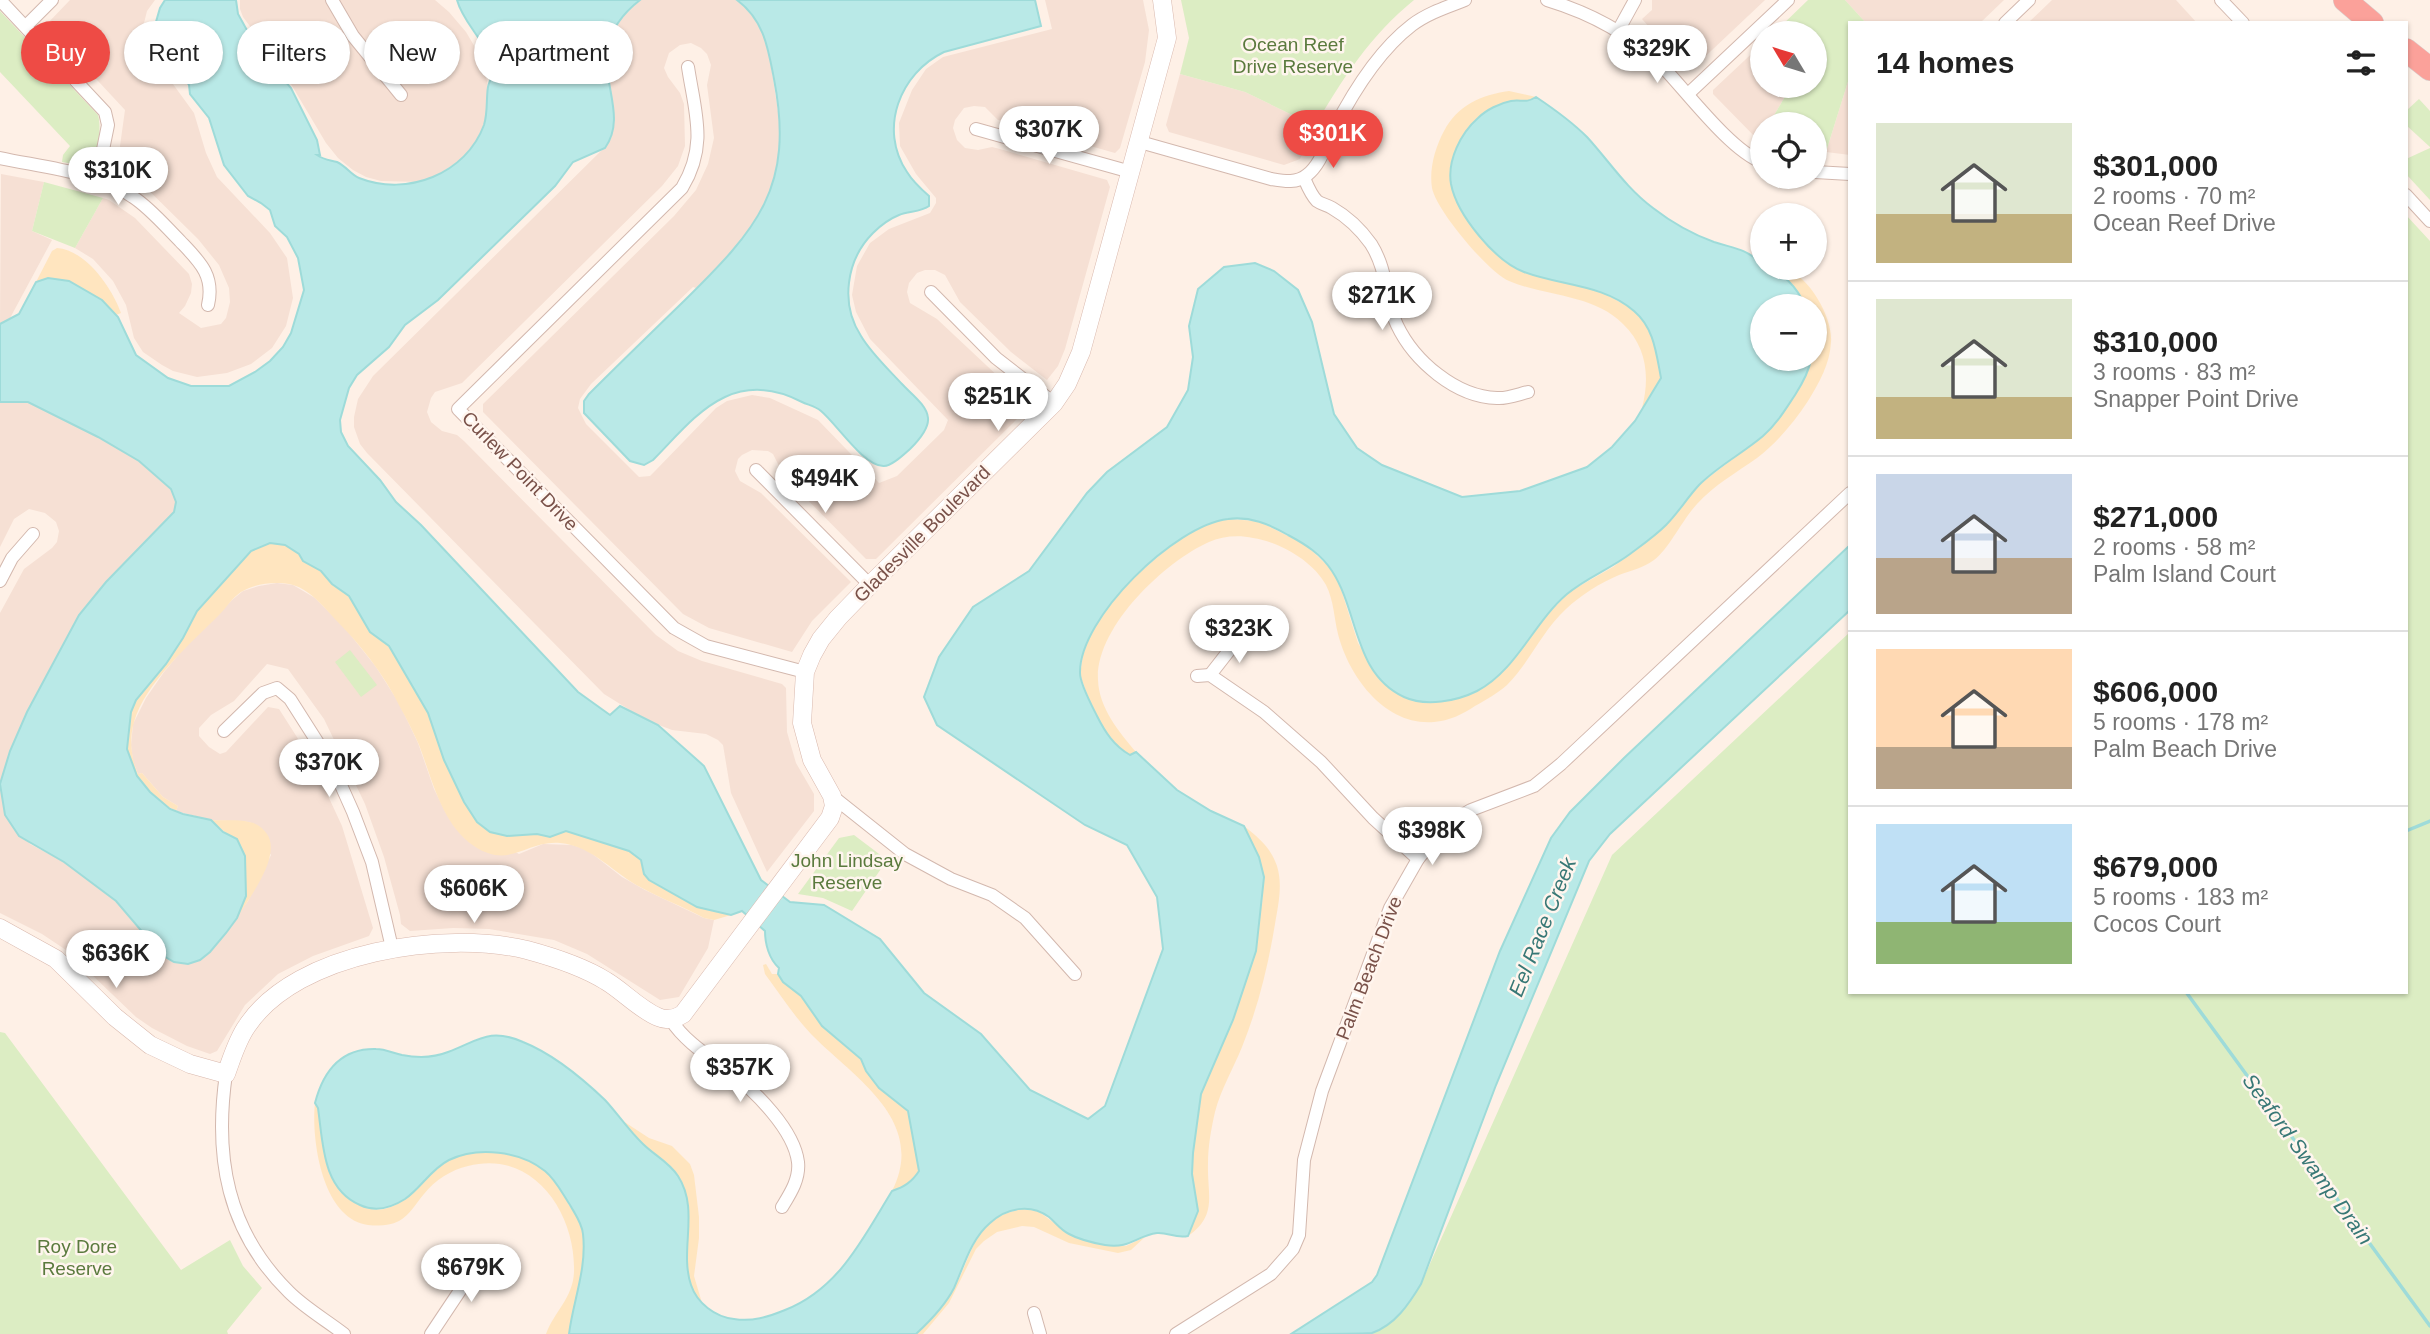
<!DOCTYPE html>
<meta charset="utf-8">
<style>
:root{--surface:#fff;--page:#f2f2f2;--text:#222;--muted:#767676;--line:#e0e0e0;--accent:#ee4b45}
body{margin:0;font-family:Helvetica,sans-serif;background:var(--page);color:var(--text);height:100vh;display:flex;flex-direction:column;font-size:26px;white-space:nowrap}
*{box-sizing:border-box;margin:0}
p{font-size:23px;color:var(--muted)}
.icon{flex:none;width:38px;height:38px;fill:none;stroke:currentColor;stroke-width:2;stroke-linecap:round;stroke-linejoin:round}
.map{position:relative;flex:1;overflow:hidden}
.sheet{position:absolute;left:1848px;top:21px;width:560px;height:973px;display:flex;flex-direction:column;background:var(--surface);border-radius:0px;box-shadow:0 2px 5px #0004}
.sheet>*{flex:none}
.top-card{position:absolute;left:21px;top:21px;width:665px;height:63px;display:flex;gap:14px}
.needle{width:46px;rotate:308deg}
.tools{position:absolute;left:1750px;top:21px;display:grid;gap:14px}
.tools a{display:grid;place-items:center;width:77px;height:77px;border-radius:50%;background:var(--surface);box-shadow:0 2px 5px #0004;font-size:35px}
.price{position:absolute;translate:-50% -60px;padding:0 16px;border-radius:24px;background:#fff;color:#222;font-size:23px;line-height:46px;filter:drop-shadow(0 2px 4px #0008)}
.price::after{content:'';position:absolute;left:50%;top:42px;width:21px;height:16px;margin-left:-10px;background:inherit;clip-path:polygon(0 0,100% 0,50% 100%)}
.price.selected{background:var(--accent);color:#fff}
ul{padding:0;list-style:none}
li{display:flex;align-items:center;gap:21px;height:175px;padding:0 28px}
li+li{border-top:2px solid var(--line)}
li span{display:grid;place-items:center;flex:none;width:196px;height:140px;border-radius:0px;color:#555}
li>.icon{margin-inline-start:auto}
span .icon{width:84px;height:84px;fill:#fffc;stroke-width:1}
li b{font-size:30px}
h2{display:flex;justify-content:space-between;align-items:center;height:84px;padding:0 28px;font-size:30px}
.tag{padding:0 24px;border-radius:32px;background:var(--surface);box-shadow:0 2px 5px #0004;font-size:24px;line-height:63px}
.tag.selected{background:var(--accent);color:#fff}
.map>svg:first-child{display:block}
.residential{fill:#f6e0d4}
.green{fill:#dcedc3}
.sand{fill:#ffe5bf}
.water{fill:#b9e9e7;stroke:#9edbd9;stroke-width:2}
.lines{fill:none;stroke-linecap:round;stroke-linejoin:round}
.stream{stroke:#9edbd9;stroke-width:3.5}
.street-casing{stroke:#d3b8ae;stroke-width:14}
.secondary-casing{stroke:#d9b8ad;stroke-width:19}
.highway-casing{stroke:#d9cecc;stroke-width:24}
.street{stroke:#fff;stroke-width:12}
.secondary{stroke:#fff;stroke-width:18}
.highway{stroke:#fba19a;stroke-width:23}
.labels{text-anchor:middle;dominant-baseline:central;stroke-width:5;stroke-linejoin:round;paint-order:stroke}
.park-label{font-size:19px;fill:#5a7a3d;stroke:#fff5ee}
.street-label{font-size:19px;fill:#795149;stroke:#fff5ee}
.water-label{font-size:21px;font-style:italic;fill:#387876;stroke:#fff5ee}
</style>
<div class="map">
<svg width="2430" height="1334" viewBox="0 0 2430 1334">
<rect width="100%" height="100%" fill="#fef0e6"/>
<g class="residential">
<path d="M70,0H155L147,11L143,27L144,40L149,51L194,113L206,153L217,177L270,233L287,258L293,298L286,326L272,348L251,364L227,373L197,377L173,371L162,365L143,352L134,338L126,305L113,281L93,259L75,248L103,198L109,200L135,218L189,274L192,284L191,293L185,306L179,313L201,328L221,324L226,318L230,302L229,288L219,265L198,239L128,170L122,159L120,146L125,110L46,25Z"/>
<path d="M240,0H435L449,12L466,32L479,54L487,81L489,97L485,123L475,143L460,160L439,174L420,182L381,181L366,177L353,170L338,158L326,143L282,69L243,17L240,9Z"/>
<path d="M640,0H737L742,4L755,17L768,46L781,131L779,158L773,183L761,213L749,232L732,254L696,288L693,287L591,384L580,399L578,408L586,424L639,477L650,476L655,471L716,408L727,401L752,395L770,398L818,420L879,483L897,476L944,430L948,420L870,339L856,312L852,295L857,266L870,243L889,229L930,213L936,203V198L916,174L900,146L899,123L912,90L926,69L943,57L1052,29L1045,0H1143L1149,30L1145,62L1120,148L1115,153L998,120L985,107L974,106L964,108L955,120L953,128L957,140L965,148L978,150L992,147L1000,149L1107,180L1110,187L1065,349L1058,366L1047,380L1011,352L960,302L945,275L935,270H925L917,273L909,283L907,292L910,303L937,319L1018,395L1020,416L876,559H866L784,476L773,454L768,451L752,450L742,455L738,459L735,471L740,481L761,493L851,582L812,621L792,652L709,628L683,614L483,412V404L674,216L696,190L708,164L714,138L707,85L711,65L707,54L701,48L691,43L680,45L669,53L664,68L668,77L680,93L684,104L685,146L678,166L662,186L462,383L435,392L431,398L427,412L431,422L442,431L457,435L464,441L656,635L678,651L702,661L782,684L786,688L787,732L796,763L814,794V811L767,872L731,793L723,745L718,740L706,734L672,730L646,720L604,694L367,453L360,444L354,427V417L358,399L373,376L608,144L612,136L613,114L606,70L607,50L620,20Z"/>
<path d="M1652,0H1765L1694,67L1684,66L1642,19L1652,10Z"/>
<path d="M1845,0H2004L1980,23H1866Z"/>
<path d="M2052,0H2176L2197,23H2028Z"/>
<path d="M1762,44V86H1791L1769,124H1762V135L1759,141L1713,94V90Z"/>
<path d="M1180,74L1245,92L1315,126L1300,159L1284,165L1169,132L1166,125Z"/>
<path d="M1850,75V155L1826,152Z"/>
<path d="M1,174L44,182L32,231L52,240L9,320L0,324Z"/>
<path d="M0,402H27L98,437L139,461L171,489L176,502L174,512L106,582L79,615L36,696L10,751L0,784L30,844L64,862L116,901L152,943L210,952L248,901L271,855L250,822L211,820L176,811L178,806L163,797L142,773L138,774L133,761L131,745L133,724L146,698L164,672L184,648L232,600L243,591L259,586L277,583L293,585L315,598L345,628L376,667L399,703L418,743L434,789L446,813L519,854L543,844L572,845L586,849L622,877L645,890L704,918L714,920L708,948L679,997L660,1000L587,954L554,940L489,929L453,928L410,931L401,924L400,915L384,857L365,804L324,719L288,669L267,664L234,701L211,715L199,728V736L209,747L220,754L226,752L268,707L279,709L311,759L342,826L373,928L369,936L313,956L278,974L245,1005L217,1051L210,1054L187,1046L152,1028L136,1017L66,950L42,934L0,913V613L24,569L52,548L57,542L59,531L56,522L45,513L29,509L14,519L0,547Z"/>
</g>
<g class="green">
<path d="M1181,0H1414C1371,35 1342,79 1315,126L1245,92L1180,74L1189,38Z"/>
<path d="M1808,0H1845L1866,23H1850V75L1826,152L1815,151V124H1769L1791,86H1815V33H1774Z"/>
<path d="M0,11L98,115C102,129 98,154 89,164L80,165L62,162L63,155L70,146L0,72Z"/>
<path d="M2419,99L2430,111V147L2406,125V111Z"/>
<path d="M2430,148V200L2406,174V159Z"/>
<path d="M44,182L103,198L75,248L32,231Z"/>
<path d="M2406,215L2430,241V1334H1372C1396,1319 1406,1309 1421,1284L1612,855L1850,632V992H2406Z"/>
<path d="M350,650L377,685L361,697L335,662Z"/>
<path d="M854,835L887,860L852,911L823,898L798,894L839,838Z"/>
<path d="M0,1032L5,1033L181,1270L230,1240L243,1266L262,1288L227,1331L228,1334H0Z"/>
</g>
<g class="sand">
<path d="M1509,91L1536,97C1525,104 1512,100 1500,105C1488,109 1476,117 1469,128C1462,137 1458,184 1456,198L1487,246L1572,284L1599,291L1631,308L1645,321L1655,342L1661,378L1642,408C1650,377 1647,347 1623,324C1593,294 1547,297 1509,281C1488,272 1436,210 1432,188C1429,169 1435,148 1444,131C1458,105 1481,95 1509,91Z"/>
<path d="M57,248C86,250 112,288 121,313L116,315L102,300L48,278L36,282L52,251Z"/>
<path d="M1768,268C1774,268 1782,267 1787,269C1810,278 1833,318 1831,342C1830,364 1819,383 1808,401C1794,422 1777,443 1757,458C1736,473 1714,485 1697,504C1682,520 1669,549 1654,560C1643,568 1632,570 1619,575C1600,583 1581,595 1566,609C1542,631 1530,662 1507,685C1498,693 1486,700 1475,706C1463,714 1449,721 1434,722C1385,726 1349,677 1338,634C1334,618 1334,601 1326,585C1313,561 1280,542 1253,538C1239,535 1222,536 1209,542C1164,562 1095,628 1098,680C1099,708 1119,732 1136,752L1130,755L1121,750L1106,733L1092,707L1080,675L1083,655L1091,634L1106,608L1123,587L1174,543L1200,527L1225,519L1258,521L1306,545L1332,570L1340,586L1358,643L1380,679L1405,698L1419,701H1445L1514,657L1535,628L1569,592L1613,567L1650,539L1667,523L1700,484L1763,436L1779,419L1801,386L1811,359H1815V306H1805C1798,288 1784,278 1768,268Z"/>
<path d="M270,543L286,545L299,554L303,561L321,571L332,584L349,596L370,632L389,646L428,713L444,760L464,802L477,822L490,832L507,836L537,834L550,837L566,831L629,851L641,860L644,874L707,910L731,915L714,920L704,918C684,907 662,899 642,888C614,874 593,846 560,843C526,840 510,870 474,846C442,825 432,779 419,745C413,732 407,719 400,707C384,674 359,643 334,618C322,605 310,590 293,585C278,581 255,583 241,592C232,598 227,607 219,615C191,643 145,683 134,722C129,740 131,757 138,774L142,773L163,797L178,806L176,811L163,804L150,792L137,776L127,749L131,712L136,700L166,664L183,638L197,611L251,551Z"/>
<path d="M211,820C223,821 237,819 249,822C257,823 263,828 267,834C282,856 249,898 237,918L246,896L245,856L241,846Z"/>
<path d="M1244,826C1258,837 1271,848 1277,866C1283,885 1278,906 1275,924C1268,967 1258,1007 1242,1047C1233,1069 1221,1089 1215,1112C1211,1129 1208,1147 1208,1164C1207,1195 1218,1215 1188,1236L1198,1211L1192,1174L1193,1153L1201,1094L1262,905C1265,868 1259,858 1244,826Z"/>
<path d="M766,964L772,974H778L783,982L801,996L822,1026L861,1059L866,1071L879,1088L908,1111L919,1171C912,1182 904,1187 892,1191C928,1120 853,1077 811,1034C793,1015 780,994 765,974L763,965Z"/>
<path d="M315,1103L318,1107L340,1192C353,1203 367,1212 384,1209C410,1204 425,1173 448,1161C475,1146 520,1151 544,1170C556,1180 562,1192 569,1205C575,1214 582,1223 583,1233C588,1268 573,1301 569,1334H546C554,1312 573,1298 574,1272C576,1213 533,1149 468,1166C451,1170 435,1180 424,1194C416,1203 410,1215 399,1221C389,1226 379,1226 368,1225C322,1219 311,1139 315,1103Z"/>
<path d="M623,1121L649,1138L672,1146L690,1164L694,1175L699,1217V1238L694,1276L702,1303C672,1276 697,1213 679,1179C671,1164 656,1156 644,1145C636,1138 630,1129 623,1121Z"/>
<path d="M1023,1209L1038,1211L1069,1234L1107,1245L1126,1246L1145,1237L1131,1250L1118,1253L1069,1243L1034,1227L1022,1226L997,1232L984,1241L976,1249L949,1303L923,1334H916C929,1321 943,1308 952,1292C974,1255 972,1217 1023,1209Z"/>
</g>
<g class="water">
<path d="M165,0H236L238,14L248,32L249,41L271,75L285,81L291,88L317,140L320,155H317C324,160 330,160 337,162C346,166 351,175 359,178C407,197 466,174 484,125C488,112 486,99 488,87C489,82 492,78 492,72C490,43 464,26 457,0H640C571,54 636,104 605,148L573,162L555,186L438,300L405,325L389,347L357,375L349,388L340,420L341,432L348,446L380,480L396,502L421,525L578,692L610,715L620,706L658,725L704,766L761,880L790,902L824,905L880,939L924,993L981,1034L1030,1090L1088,1119L1105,1106L1163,949L1157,897L1127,845L1085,825L937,725L924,697L939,657L973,607L1029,571L1087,493L1107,472L1167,427L1188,390L1193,357L1189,326L1198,289L1224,267L1255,263L1274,271L1298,290L1312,322L1334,414L1357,448L1382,465L1462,497L1520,491L1587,467L1612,447L1635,421L1661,378C1656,352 1654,328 1634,311C1603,284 1561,286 1524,272C1495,261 1457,215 1451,184C1447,160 1461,133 1478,118C1486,110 1500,103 1511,101C1522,99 1525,104 1536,97C1554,109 1571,121 1587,137C1609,161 1626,188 1653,208C1671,222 1692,234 1714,242C1736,249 1743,248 1762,263V268C1781,268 1799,290 1805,306H1762V359H1811C1809,372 1802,384 1795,395C1785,410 1776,425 1763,436C1743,453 1718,466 1699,485C1687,498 1678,513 1666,525C1655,536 1642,545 1630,554C1610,569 1586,578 1567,594C1534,622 1516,671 1477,691C1457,701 1426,707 1404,697C1353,673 1359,612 1332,571C1321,554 1305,544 1288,535C1269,524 1250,516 1228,519C1175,525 1079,618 1080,673C1080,684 1092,706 1097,716C1105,732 1114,746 1130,755L1136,752L1177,790L1211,811L1244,826L1259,857L1264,877L1256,951L1233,1020L1201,1094L1193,1153L1192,1174L1198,1211L1188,1236C1176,1239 1168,1232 1157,1233C1136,1236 1130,1249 1105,1245C1094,1243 1080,1240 1069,1234C1061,1230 1056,1223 1049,1217C1030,1203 1006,1208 990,1223C971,1239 964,1266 954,1288C945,1306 930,1321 916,1334H569C573,1301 587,1269 583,1234C582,1223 575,1214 570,1205C562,1193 556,1180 545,1171C520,1151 478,1146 449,1160C431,1169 421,1188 405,1199C391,1208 375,1212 360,1205C322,1189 323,1142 318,1108L315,1103C323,1072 340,1048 376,1049C385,1049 393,1053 402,1055C418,1058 433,1058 448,1052C478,1041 489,1027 523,1042C553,1054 582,1078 605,1100C618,1114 629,1131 643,1144C654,1155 669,1162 678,1176C700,1210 679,1250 691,1285C697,1303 715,1317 734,1319C752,1322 768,1317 785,1310C839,1289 863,1238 892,1191C904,1187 912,1182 919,1171L908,1111L879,1088L866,1071L861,1059L822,1026L801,996L783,982L778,974L779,968C769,959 765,944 765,931L742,911L731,915L697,907L649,880L644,874L641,860L629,851L566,831L550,837L537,834L507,836L490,832L477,822L464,802L444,760L428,713L389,646L370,632L349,596L332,584L321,571L303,561L299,554L285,545L270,543L251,551L197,611L183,638L166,664L136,700L131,712L127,749L137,776L150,792L170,809L183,814L211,820L223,832L237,839L245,856L246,896L237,918L226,933L210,952L200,960L188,964L174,962L162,955L116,901L64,862L19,836L5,815L0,784L10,751L27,712L79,615L106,582L174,512L176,502L171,489L139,461L98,437L28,402H0V324L19,314L36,282L48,278L69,281L102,300L118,317L136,355L168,378L191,386H229L255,372L270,361L283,347L291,333L304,290L298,258L287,237L275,226L270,210L261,203L248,196L224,165L209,118L190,94L189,85L153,32L160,8Z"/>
<path d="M737,0H1035L1041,26L944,52C900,73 878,129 907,172C913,182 921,189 929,196V206C921,212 909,211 899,215C889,219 880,226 873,233C846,260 840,304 861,336C871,353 889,370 902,384C910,393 927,405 928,418C929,428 917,442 910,449C903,455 892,466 884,466C864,467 836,423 821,411C815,406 808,405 802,402C777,389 751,385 725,397C697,410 675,438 653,460L644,465L630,461L584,413V401L589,394C620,363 652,332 684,301C757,229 795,188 774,79C768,48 764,20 737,0Z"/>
<path d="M1850,545V610L1610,834L1589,861L1496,1085L1421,1284C1409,1304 1395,1325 1372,1333C1360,1334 1307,1334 1291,1334L1372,1282L1377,1275L1500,951L1551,838L1570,812L1624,758Z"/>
</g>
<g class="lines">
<g class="stream">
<path d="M2406,831L2430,821"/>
<path d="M2186,992L2430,1326"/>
</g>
<defs>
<g id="street">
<path d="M0,0L105,112L108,125L97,179"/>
<path d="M332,0L353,36L401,95"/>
<path d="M1547,0C1590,13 1630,34 1662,66C1687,92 1731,151 1762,162"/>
<path d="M2221,0L2243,23"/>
<path d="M2005,23L2029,0"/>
<path d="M26,26L52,0"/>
<path d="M1618,31L1635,0"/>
<path d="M688,67C695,113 708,145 682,188L458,409L674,628L706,646L805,672"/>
<path d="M1688,94L1788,0"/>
<path d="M976,129L1131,172"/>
<path d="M1140,142L1271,179C1283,181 1296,184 1307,175C1321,164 1326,144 1334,129C1353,92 1378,51 1412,25C1428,13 1447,7 1465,0"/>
<path d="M0,158C41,167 98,172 133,197C150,208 165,226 180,241C199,261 215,275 208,305"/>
<path d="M1815,172L1850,174"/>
<path d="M1304,178C1307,185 1311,195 1317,201C1321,204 1327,205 1332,208C1346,216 1361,230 1371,244C1389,273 1384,298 1397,325C1414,361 1456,397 1497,398C1507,399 1519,394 1528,392"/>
<path d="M2406,195L2430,221"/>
<path d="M931,292L996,358L1054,403"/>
<path d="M756,470L870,585"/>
<path d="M0,581L12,558L33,534"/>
<path d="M1210,675L1242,634"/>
<path d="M1197,676L1210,675L1264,712L1321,762L1373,818L1418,859"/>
<path d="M224,731L263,693L277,688L290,699L332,765L353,812L372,862L392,948"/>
<path d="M832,796L905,854L951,879L992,895L1025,918L1075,974"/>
<path d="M671,1020C685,1042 710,1057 731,1073C756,1092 794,1130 798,1162C800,1179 790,1194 782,1207"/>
<path d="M226,1074C214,1157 227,1231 289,1292C305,1308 326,1320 344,1334"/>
<path d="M1034,1313L1040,1334"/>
<path d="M431,1334L465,1283L490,1257"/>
<path d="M1176,1334L1271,1274L1293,1249L1299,1235L1304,1160L1322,1091L1390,908L1418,859L1439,833L1456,819L1471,810L1534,786L1561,764L1850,493"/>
</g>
<path id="secondary" d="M0,928L56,959L115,1017L150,1045L190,1064L226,1074C232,1058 237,1040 247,1026C297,951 445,930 527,950C553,957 582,966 606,981C623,991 639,1009 658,1017C667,1021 675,1019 683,1014L830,818L834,806L832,796L812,760L802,723L805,672L812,655L821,639L838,618L870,585L1054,403L1067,384L1081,352L1167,38L1162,0"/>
<g id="highway">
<path d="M2345,0L2372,23"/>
<path d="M2406,50L2430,69"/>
</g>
</defs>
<use href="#street" class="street-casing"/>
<use href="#secondary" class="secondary-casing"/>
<use href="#highway" class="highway-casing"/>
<use href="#street" class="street"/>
<use href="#secondary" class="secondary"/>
<use href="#highway" class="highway"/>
</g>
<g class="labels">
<g class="park-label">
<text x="1293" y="44">Ocean Reef<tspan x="1293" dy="22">Drive Reserve</tspan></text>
<text x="847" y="860">John Lindsay<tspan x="847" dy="22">Reserve</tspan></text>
<text x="77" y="1246">Roy Dore<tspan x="77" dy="22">Reserve</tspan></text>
</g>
<g class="street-label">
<text transform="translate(520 471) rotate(46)">Curlew Point Drive</text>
<text transform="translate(922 534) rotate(-45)">Gladesville Boulevard</text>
<text transform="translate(1369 968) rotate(-69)">Palm Beach Drive</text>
</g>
<g class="water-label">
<text transform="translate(1542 927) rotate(-68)">Eel Race Creek</text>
<text transform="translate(2308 1159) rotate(54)">Seaford Swamp Drain</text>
</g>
</g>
</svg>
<div class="tools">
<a><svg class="needle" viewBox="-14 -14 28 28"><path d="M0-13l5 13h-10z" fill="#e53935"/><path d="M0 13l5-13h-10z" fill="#767676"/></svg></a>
<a><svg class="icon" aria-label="locate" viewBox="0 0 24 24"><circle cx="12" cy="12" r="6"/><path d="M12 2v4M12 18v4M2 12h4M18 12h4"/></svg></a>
<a>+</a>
<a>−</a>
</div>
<b class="price" style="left:1657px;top:85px">$329K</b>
<b class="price" style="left:1049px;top:166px">$307K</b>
<b class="price selected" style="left:1333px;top:170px">$301K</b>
<b class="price" style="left:118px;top:207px">$310K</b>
<b class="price" style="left:1382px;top:332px">$271K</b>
<b class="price" style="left:998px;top:433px">$251K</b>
<b class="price" style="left:825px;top:515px">$494K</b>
<b class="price" style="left:1239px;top:665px">$323K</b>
<b class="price" style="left:329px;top:799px">$370K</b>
<b class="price" style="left:1432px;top:867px">$398K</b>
<b class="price" style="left:474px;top:925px">$606K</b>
<b class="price" style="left:116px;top:990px">$636K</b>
<b class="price" style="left:740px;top:1104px">$357K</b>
<b class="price" style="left:471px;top:1304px">$679K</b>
<div class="top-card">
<a class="tag selected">Buy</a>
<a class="tag">Rent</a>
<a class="tag">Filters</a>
<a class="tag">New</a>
<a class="tag">Apartment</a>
</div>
<section class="sheet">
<h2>14 homes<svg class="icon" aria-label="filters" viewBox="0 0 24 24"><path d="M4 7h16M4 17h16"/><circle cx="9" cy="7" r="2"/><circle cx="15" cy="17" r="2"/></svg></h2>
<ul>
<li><span style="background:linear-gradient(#dfe7d0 65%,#c2b280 0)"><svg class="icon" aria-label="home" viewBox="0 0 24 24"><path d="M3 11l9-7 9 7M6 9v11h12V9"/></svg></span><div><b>$301,000</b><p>2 rooms · 70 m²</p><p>Ocean Reef Drive</p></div></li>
<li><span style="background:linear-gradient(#dfe7d0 70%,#c2b280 0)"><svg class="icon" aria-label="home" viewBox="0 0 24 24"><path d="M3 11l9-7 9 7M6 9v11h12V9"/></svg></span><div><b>$310,000</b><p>3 rooms · 83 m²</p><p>Snapper Point Drive</p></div></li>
<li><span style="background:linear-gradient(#c9d6e8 60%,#b9a48a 0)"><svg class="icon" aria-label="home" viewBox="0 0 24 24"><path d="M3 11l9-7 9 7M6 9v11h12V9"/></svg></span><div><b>$271,000</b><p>2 rooms · 58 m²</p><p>Palm Island Court</p></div></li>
<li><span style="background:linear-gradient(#ffd9b3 70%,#b9a48a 0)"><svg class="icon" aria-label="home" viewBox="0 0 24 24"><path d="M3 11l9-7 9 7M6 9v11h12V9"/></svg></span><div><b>$606,000</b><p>5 rooms · 178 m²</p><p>Palm Beach Drive</p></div></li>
<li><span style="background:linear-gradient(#bfe0f5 70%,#8fb573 0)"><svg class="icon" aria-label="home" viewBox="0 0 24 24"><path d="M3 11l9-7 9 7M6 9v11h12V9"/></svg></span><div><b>$679,000</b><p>5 rooms · 183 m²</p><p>Cocos Court</p></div></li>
</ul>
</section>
</div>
